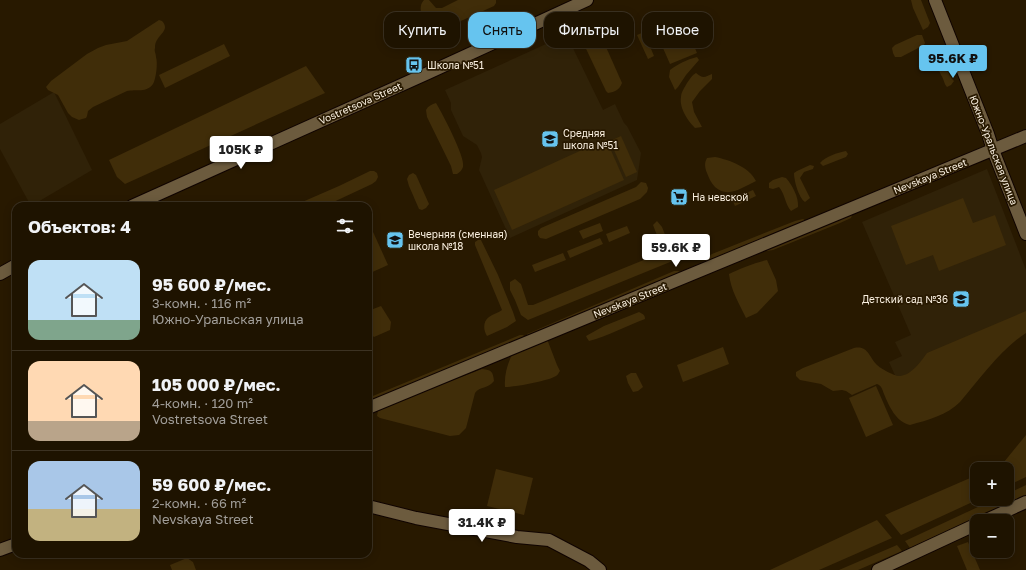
<!DOCTYPE html>
<html lang="ru">
<meta charset="utf-8">
<style>
:root{--surface:#1e1300;--page:#261c0a;--text:#f1f3f6;--muted:#a19e99;--line:#3c3222;--accent:#66c4ef}
body{margin:0;font-family:"Golos Text",sans-serif;background:var(--page);color:var(--text);height:100vh;display:flex;flex-direction:column;font-size:15px;white-space:nowrap}
*{box-sizing:border-box;margin:0}
p{font-size:13px;color:var(--muted)}
.icon{flex:none;width:22px;height:22px;fill:none;stroke:currentColor;stroke-width:2;stroke-linecap:round;stroke-linejoin:round}
.map{position:relative;flex:1;overflow:hidden}
.drawer{position:absolute;left:12px;top:202px;width:360px;height:356px;display:flex;flex-direction:column;background:var(--surface);border-radius:12px;box-shadow:0 2px 10px #0003,0 0 0 1px var(--line)}
.drawer>*{flex:none}
.top-card{position:absolute;left:384px;top:12px;width:380px;height:36px;display:flex;gap:8px}
.buttons{position:absolute;left:970px;top:462px;display:grid;gap:8px}
.buttons a{display:grid;place-items:center;width:44px;height:44px;border-radius:8px;background:var(--surface);box-shadow:0 2px 10px #0003,0 0 0 1px var(--line);font-size:20px}
.price{position:absolute;translate:-50% -34px;padding:0 9px;border-radius:4px;background:#fff;color:#222;font-size:13px;line-height:26px;filter:drop-shadow(0 1px 2px #0008)}
.price::after{content:'';position:absolute;left:50%;top:24px;width:12px;height:9px;margin-left:-6px;background:inherit;clip-path:polygon(0 0,100% 0,50% 100%)}
.price.active{background:var(--accent);color:#111}
ul{padding:0;list-style:none}
li{display:flex;align-items:center;gap:12px;height:100px;padding:0 16px}
li+li{border-top:1px solid var(--line)}
li span{display:grid;place-items:center;flex:none;width:112px;height:80px;border-radius:12px;color:#555}
li>.icon{margin-inline-start:auto}
span .icon{width:48px;height:48px;fill:#fffc;stroke-width:1}
li b{font-size:17px}
h2{display:flex;justify-content:space-between;align-items:center;height:48px;padding:0 16px;font-size:17px}
.chip{padding:0 14px;border-radius:12px;background:var(--surface);box-shadow:0 2px 10px #0003,0 0 0 1px var(--line);font-size:14px;line-height:36px}
.chip.active{background:var(--accent);color:#111}
.map>svg:first-child{display:block}
.built{fill:#302208}
.green{fill:#402d09}
.lines{fill:none;stroke-linecap:round;stroke-linejoin:round}
.street-casing{stroke:#100400;stroke-width:14}
.secondary-casing{stroke:#100400;stroke-width:14}
.street{stroke:#6c5b3e;stroke-width:12}
.secondary{stroke:#6c5b3e;stroke-width:12}
.labels{text-anchor:middle;dominant-baseline:central;stroke-width:3.5;stroke-linejoin:round;paint-order:stroke}
.poi-label{font-size:10px;fill:#faf0e0;stroke:#281900;text-anchor:start}
.street-label{font-size:10px;fill:#faf0e0;stroke:#281900}
</style>
<div class="map">
<svg width="1026" height="570" viewBox="0 0 1026 570">
<rect width="100%" height="100%" fill="#281900"/>
<g class="built">
<path d="M557,39L571,44L603,110L615,104L624,123L627,126L641,153L637,180L510,238L479,170L482,157L481,153L477,145L463,136L451,110V103L445,90Z"/>
<path d="M54,92L92,170L31,206L0,149V124Z"/>
<path d="M987,169L1026,270V328L898,382L889,362L902,356L895,342L911,335L862,222Z"/>
</g>
<g class="green">
<path d="M424,0H429L436,8H442L458,0H496V3L494,6L452,25C445,28 436,29 430,25C422,20 417,7 424,0Z"/>
<path d="M911,0H921L930,23L928,27L923,30L913,8Z"/>
<path d="M159,20L162,21C170,30 160,33 156,42C155,44 155,46 155,48C154,52 156,53 156,57C158,63 156,79 153,84C147,93 136,89 127,91L93,107L88,111L87,116L86,118L82,119L79,120L72,117L68,113L58,95L48,90L46,87L51,81L87,54L98,48L106,45L127,41Z"/>
<path d="M595,27L598,29L622,83C619,90 615,92 608,93L606,91L580,36L581,34Z"/>
<path d="M686,27L697,53L670,64L659,39Z"/>
<path d="M644,32L654,56L648,59L637,35Z"/>
<path d="M917,35H922L925,43L924,45L901,57H895L893,53L892,48L895,45Z"/>
<path d="M224,44L230,56L165,88L159,75Z"/>
<path d="M938,52C942,55 942,58 944,63C947,69 949,76 954,81L951,85L947,87C944,84 944,79 941,75C938,68 936,65 933,57Z"/>
<path d="M697,57L699,60L686,75L678,87L675,90L669,77L670,70C678,64 688,59 697,57Z"/>
<path d="M306,66L325,93L125,184L117,177L109,160Z"/>
<path d="M696,73C703,79 705,77 712,74V79L700,91L692,102L694,112L702,127L695,128C688,121 679,108 681,97C681,92 685,87 687,83C690,79 692,75 696,73Z"/>
<path d="M436,103C442,113 466,158 463,167C462,170 460,172 457,174H453L451,166L427,117L426,110C428,106 432,104 436,103Z"/>
<path d="M621,136L637,172L626,177L610,141Z"/>
<path d="M606,139L624,180L512,230L494,190Z"/>
<path d="M846,151L848,154L846,157L823,166L820,163C826,156 837,153 846,151Z"/>
<path d="M715,157C730,160 749,167 756,181C743,187 728,199 715,187C711,183 709,178 707,173C705,168 704,163 707,158Z"/>
<path d="M810,165L814,166L813,169L804,172L800,178L810,198L805,202C799,198 794,181 794,173L797,171Z"/>
<path d="M370,171H374L377,173L378,177L376,181L372,184L325,206H293L339,186Z"/>
<path d="M413,173L416,175L429,204L426,208L422,210L419,209L409,186L407,179L409,175Z"/>
<path d="M782,177L786,178C792,185 799,197 798,207L791,211C785,204 785,194 779,187L773,189L769,188V183L773,180Z"/>
<path d="M641,182L646,183L648,188L647,192L640,199L546,239L540,238L538,235V231L541,228L636,187Z"/>
<path d="M753,190L756,196L735,206L732,199Z"/>
<path d="M963,198L973,223L995,215L1006,245L939,271L933,255L906,265L891,226Z"/>
<path d="M852,213V215L851,218L840,223L773,250L767,251L765,248Z"/>
<path d="M803,219L806,221L807,223L706,263C705,258 708,257 712,254L795,221Z"/>
<path d="M657,221L662,227L675,260L528,320L521,315L515,300L510,290V282L515,279L521,284L528,305H533L661,253L660,243L653,225Z"/>
<path d="M368,223H369L388,265L368,274Z"/>
<path d="M600,223L603,231L583,239L579,231Z"/>
<path d="M627,226L630,233L609,242L606,234Z"/>
<path d="M600,238L603,244L570,258L567,251Z"/>
<path d="M478,240H481L498,275L513,312L516,321L507,327L487,336C483,330 483,321 489,317C493,314 498,313 502,310L475,245V242Z"/>
<path d="M563,253L566,260L535,272L532,265Z"/>
<path d="M767,260L776,280L778,291L757,313L746,318C739,303 731,291 729,274C739,269 756,262 767,260Z"/>
<path d="M674,271H678L680,272L681,275L529,338L527,335V334Z"/>
<path d="M381,306L391,322L390,330L374,337C366,331 368,320 368,311Z"/>
<path d="M1026,311V333C1002,348 979,380 960,402C947,415 928,420 910,425C896,422 889,406 884,394C882,389 882,386 877,384L852,395L846,391L842,390L833,391L821,384L800,380L796,376V372L803,368L854,348C868,345 869,357 877,365C880,368 894,376 899,376C902,376 908,374 910,372C917,367 922,360 927,353Z"/>
<path d="M639,312C643,314 645,315 645,319C626,326 608,336 589,341L587,338L586,336L604,326Z"/>
<path d="M520,335H523L525,337L368,408V398Z"/>
<path d="M547,339L557,365L560,371C559,372 558,375 556,376C548,381 515,387 505,387C504,374 508,363 513,352Z"/>
<path d="M723,347L729,364L683,382L677,365Z"/>
<path d="M482,369C492,370 493,372 494,381C488,389 480,386 475,393L466,428L459,435L450,436L380,418L377,416L378,411L383,407Z"/>
<path d="M631,373H636L643,387L638,391L633,392L628,383L626,376Z"/>
<path d="M876,386L893,425L866,437L849,398Z"/>
<path d="M1026,435V477L1007,486V469H991L1000,465L1004,462Z"/>
<path d="M496,469L533,478L524,515L487,506Z"/>
<path d="M977,475V499H979L901,535L885,515Z"/>
<path d="M1026,485V495L910,548L905,541L995,499H1007V494Z"/>
<path d="M877,520L892,538L819,570H770Z"/>
<path d="M968,542L980,570H967L957,546Z"/>
<path d="M897,545L902,551L858,570H839Z"/>
<path d="M187,558L193,562L196,570H172L170,565Z"/>
</g>
<g class="lines">
<defs>
<g id="street">
<path d="M0,274L16,265"/>
<path d="M368,408L1026,136"/>
<path d="M0,550L16,544"/>
</g>
<g id="secondary">
<path d="M935,0L988,134L993,150L1026,234"/>
<path d="M132,206L428,73L587,0"/>
<path d="M368,506L416,518L517,537L549,540L589,561L600,570"/>
<path d="M984,521L1026,502"/>
<path d="M878,570L977,524"/>
</g>
</defs>
<use href="#street" class="street-casing"/>
<use href="#secondary" class="secondary-casing"/>
<use href="#street" class="street"/>
<use href="#secondary" class="secondary"/>
</g>
<defs>
<symbol id="bus-square" viewBox="-11 -11 22 22"><rect x="-9" y="-9" width="18" height="18" rx="4" fill="#66c4ef" stroke="#281900"/><path d="M-5-6H5V4H4V6H2V4H-2V6H-4V4H-5ZM-3.5-4V0h7V-4ZM-3.5 1.2v1.5H-2V1.2ZM2 1.2v1.5H3.5V1.2Z" fill="#111"/></symbol>
<symbol id="school-square" viewBox="-11 -11 22 22"><rect x="-9" y="-9" width="18" height="18" rx="4" fill="#66c4ef" stroke="#281900"/><path d="M0-5L7-2L0 1L-7-2ZM-4 1L0 2.5L4 1V4Q0 6-4 4Z" fill="#111"/></symbol>
<symbol id="supermarket-square" viewBox="-11 -11 22 22"><rect x="-9" y="-9" width="18" height="18" rx="4" fill="#66c4ef" stroke="#281900"/><path d="M-6-5.5h2.5l.6 2H6L4.5 2H-2.5L-4.4-4H-6ZM-1.5 3.2a1.3 1.3 0 1 0 .1 0ZM3 3.2a1.3 1.3 0 1 0 .1 0Z" fill="#111"/></symbol>
</defs>
<g fill-rule="evenodd">
<use href="#bus-square" x="404" y="55" width="20" height="20"/>
<use href="#school-square" x="540" y="129" width="20" height="20"/>
<use href="#supermarket-square" x="669" y="187" width="20" height="20"/>
<use href="#school-square" x="385" y="230" width="20" height="20"/>
<use href="#school-square" x="951" y="289" width="20" height="20"/>
</g>
<g class="labels">
<g class="poi-label">
<text x="427" y="65">Школа №51</text>
<text x="563" y="133">Средняя<tspan x="563" dy="12">школа №51</tspan></text>
<text x="692" y="197">На невской</text>
<text x="408" y="234">Вечерняя (сменная)<tspan x="408" dy="12">школа №18</tspan></text>
<text x="948" y="299" text-anchor="end">Детский сад №36</text>
</g>
<g class="street-label">
<text transform="translate(360 103) rotate(-24)">Vostretsova Street</text>
<text transform="translate(994 150) rotate(69)">Южно-Уральская улица</text>
<text transform="translate(930 176) rotate(-22)">Nevskaya Street</text>
<text transform="translate(630 300) rotate(-22)">Nevskaya Street</text>
</g>
</g>
</svg>
<div class="buttons">
<a>+</a>
<a>−</a>
</div>
<b class="price active" style="left:953px;top:79px">95.6K ₽</b>
<b class="price" style="left:241px;top:170px">105K ₽</b>
<b class="price" style="left:676px;top:268px">59.6K ₽</b>
<b class="price" style="left:482px;top:543px">31.4K ₽</b>
<div class="top-card">
<a class="chip">Купить</a>
<a class="chip active">Снять</a>
<a class="chip">Фильтры</a>
<a class="chip">Новое</a>
</div>
<section class="drawer">
<h2>Объектов: 4<svg class="icon" aria-label="filters" viewBox="0 0 24 24"><path d="M4 7h16M4 17h16"/><circle cx="9" cy="7" r="2"/><circle cx="15" cy="17" r="2"/></svg></h2>
<ul>
<li><span style="background:linear-gradient(#bfe0f5 75%,#7fa58c 0)"><svg class="icon" aria-label="home" viewBox="0 0 24 24"><path d="M3 11l9-7 9 7M6 9v11h12V9"/></svg></span><div><b>95 600 ₽/мес.</b><p>3-комн. · 116 m²</p><p>Южно-Уральская улица</p></div></li>
<li><span style="background:linear-gradient(#ffd9b3 75%,#b9a48a 0)"><svg class="icon" aria-label="home" viewBox="0 0 24 24"><path d="M3 11l9-7 9 7M6 9v11h12V9"/></svg></span><div><b>105 000 ₽/мес.</b><p>4-комн. · 120 m²</p><p>Vostretsova Street</p></div></li>
<li><span style="background:linear-gradient(#a9c7e8 60%,#c2b280 0)"><svg class="icon" aria-label="home" viewBox="0 0 24 24"><path d="M3 11l9-7 9 7M6 9v11h12V9"/></svg></span><div><b>59 600 ₽/мес.</b><p>2-комн. · 66 m²</p><p>Nevskaya Street</p></div></li>
</ul>
</section>
</div>
